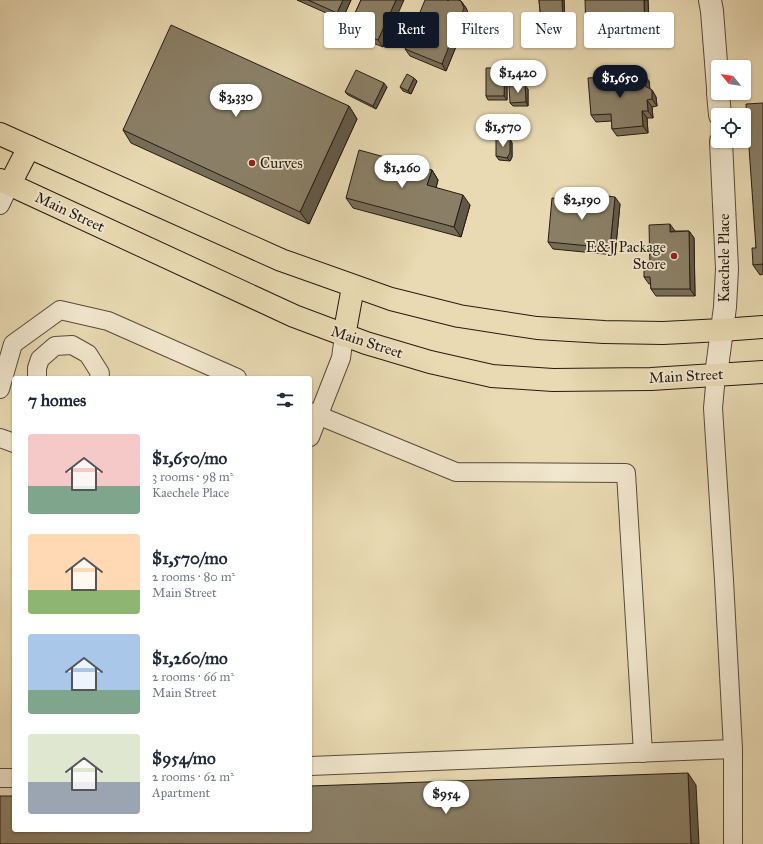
<!DOCTYPE html>
<meta charset="utf-8">
<style>
:root{--surface:#fff;--page:#f2f2f3;--text:#1f2937;--muted:#747a83;--accent:#111827}
body{margin:0;font-family:"IM FELL Great Primer",serif;background:var(--page);color:var(--text);height:100vh;display:flex;flex-direction:column;font-size:15px;white-space:nowrap}
*{box-sizing:border-box;margin:0}
p{font-size:13px;color:var(--muted)}
.icon{flex:none;width:22px;height:22px;fill:none;stroke:currentColor;stroke-width:2;stroke-linecap:round;stroke-linejoin:round}
.map{position:relative;flex:1;overflow:hidden}
.drawer{position:absolute;left:12px;top:376px;width:300px;height:456px;display:flex;flex-direction:column;background:var(--surface);border-radius:4px;box-shadow:0 1px 3px #0004}
.drawer>*{flex:none}
.hud{position:absolute;left:324px;top:12px;width:379px;height:36px;display:flex;gap:8px}
.needle{width:26px;rotate:300deg}
.tools{position:absolute;left:711px;top:60px;display:grid;gap:8px}
.tools a{display:grid;place-items:center;width:40px;height:40px;border-radius:4px;background:var(--surface);box-shadow:0 1px 3px #0004;font-size:20px}
.price{position:absolute;translate:-50% -34px;padding:0 9px;border-radius:14px;background:#fff;color:#222;font-size:13px;line-height:26px;filter:drop-shadow(0 1px 2px #0008)}
.price::after{content:'';position:absolute;left:50%;top:24px;width:12px;height:9px;margin-left:-6px;background:inherit;clip-path:polygon(0 0,100% 0,50% 100%)}
.price.selected{background:var(--accent);color:#fff}
ul{padding:0;list-style:none}
li{display:flex;align-items:center;gap:12px;height:100px;padding:0 16px}
li span{display:grid;place-items:center;flex:none;width:112px;height:80px;border-radius:4px;color:#555}
li>.icon{margin-inline-start:auto}
span .icon{width:48px;height:48px;fill:#fffc;stroke-width:1}
li b{font-size:17px}
h2{display:flex;justify-content:space-between;align-items:center;height:48px;padding:0 16px;font-size:17px}
.chip{padding:0 14px;border-radius:4px;background:var(--surface);box-shadow:0 1px 3px #0004;font-size:14px;line-height:36px}
.chip.selected{background:var(--accent);color:#fff}
.map>svg:first-child{display:block}
.lines{fill:none;stroke-linecap:round;stroke-linejoin:round}
.lane-casing{stroke:#554c3b;stroke-width:20}
.street-casing{stroke:#554c3b;stroke-width:24}
.primary-casing{stroke:#241c13;stroke-width:24}
.lane{stroke:#f1e7ce;stroke-width:18}
.street{stroke:#f1e7ce;stroke-width:22}
.primary{stroke:#e9dab3;stroke-width:22}
.wall{fill:#776d58;stroke:#241c13}
.shaded-wall{fill:#615947;stroke:#241c13}
.building{fill:#8a7f66;stroke:#241c13}
.poi-dot{fill:#8f2418;stroke:#f1e7ce;stroke-width:1.5}
.labels{text-anchor:middle;dominant-baseline:central;stroke-width:3.5;stroke-linejoin:round;paint-order:stroke}
.poi-label{font-size:15px;fill:#241c13;stroke:#f1e7ce;text-anchor:start}
.street-label{font-size:15px;fill:#241c13;stroke:#f1e7ce}
</style>
<div class="map">
<svg width="763" height="844" viewBox="0 0 763 844">
<rect width="100%" height="100%" fill="#e9dab3"/>
<filter id="stains"><feTurbulence type="fractalNoise" baseFrequency=".005" numOctaves="4"/><feColorMatrix values="0 0 0 0 .2 0 0 0 0 .09 0 0 0 0 .02 0 0 0 .5 -.17"/></filter>
<radialGradient id="worn" r=".72"><stop offset=".6" stop-color="#630" stop-opacity="0"/><stop offset="1" stop-color="#630" stop-opacity=".3"/></radialGradient>
<g class="lines">
<defs>
<g id="lane">
<path d="M0,205L10,184"/>
<path d="M716,375L713,408L724,580L733,749V844"/>
<path d="M37,378V368L40,359L55,346L72,345L88,354L100,373L99,378"/>
<path d="M0,389L13,344L60,310L108,321L237,378"/>
<path d="M310,412L456,472L626,473L643,753"/>
<path d="M310,437L341,358L344,336"/>
<path d="M0,438L14,443"/>
<path d="M310,766L733,749"/>
<path d="M0,778H14"/>
</g>
<g id="street">
<path d="M710,0L712,11L718,88"/>
<path d="M718,93L720,115"/>
<path d="M716,375L725,307L727,269L721,141"/>
</g>
<g id="primary">
<path d="M0,134L281,260L391,299L459,316L537,328L604,332L663,333L722,330L763,327"/>
<path d="M0,180L294,316L366,343L430,362L492,376L553,380L651,379L763,372"/>
<path d="M10,184L29,147"/>
<path d="M344,336L353,287"/>
</g>
</defs>
<use href="#lane" class="lane-casing"/>
<use href="#street" class="street-casing"/>
<use href="#primary" class="primary-casing"/>
<use href="#lane" class="lane"/>
<use href="#street" class="street"/>
<use href="#primary" class="primary"/>
</g>
<g class="wall">
<path d="M297,0H351L342,20Z"/>
<path d="M361,0L383,47L368,41L363,34L364,32L356,29L351,22Z"/>
<path d="M539,0H564L565,24L543,25L541,21Z"/>
<path d="M648,0L650,44L616,45L611,38V36L591,37L586,30Z"/>
<path d="M448,1H461L466,8L469,15L446,71L410,56L405,49Z"/>
<path d="M505,68L507,72V100H488L486,96Z"/>
<path d="M414,78L417,81L411,94L403,91L400,87Z"/>
<path d="M649,81L650,89L652,90L656,97L657,106L652,107L653,118H647L648,133L617,136L612,129V121L596,122L591,115Z"/>
<path d="M387,87L376,109L348,95L345,92Z"/>
<path d="M528,89V106H513L510,103Z"/>
<path d="M763,103V274L760,275L753,265L756,248Z"/>
<path d="M349,106L357,119L309,224L131,143L123,130Z"/>
<path d="M510,139L512,143V157L510,161L499,160L496,156Z"/>
<path d="M432,170L438,180L436,188L470,205L461,237L353,208L346,198Z"/>
<path d="M620,204L615,255L553,249L548,242Z"/>
<path d="M675,231H689L694,238L695,296H656L651,289V284H649L644,277L650,267Z"/>
</g>
<g class="shaded-wall">
<path d="M343,0H351L342,20L337,13Z"/>
<path d="M396,0H404L383,47L378,40Z"/>
<path d="M562,0H564L565,24L563,20Z"/>
<path d="M644,0H648L650,44L645,37Z"/>
<path d="M461,1L466,8L469,15L446,71L442,64Z"/>
<path d="M505,68L507,72V100L504,96Z"/>
<path d="M644,74L649,81L650,93L645,86Z"/>
<path d="M414,78L417,81L411,94L408,91Z"/>
<path d="M384,83L387,87L376,109L373,106Z"/>
<path d="M525,85L528,89V106L526,102Z"/>
<path d="M652,90L656,97L657,106L652,99Z"/>
<path d="M647,100L652,107L653,118L648,111Z"/>
<path d="M349,106L357,119L309,224L300,212Z"/>
<path d="M642,111L647,118L648,133L643,126Z"/>
<path d="M510,139L512,143V157L510,161L507,158Z"/>
<path d="M432,170L438,180L434,195L427,185Z"/>
<path d="M463,195L470,205L461,237L454,227Z"/>
<path d="M615,197L620,204L615,255L610,248Z"/>
<path d="M670,224L675,231L670,232Z"/>
<path d="M689,231L694,238L695,296L690,289Z"/>
<path d="M688,773L696,785L699,844H691Z"/>
</g>
<g class="building">
<path d="M308,0H343L337,13Z"/>
<path d="M361,0H396L378,40L363,34L365,28L351,22Z"/>
<path d="M425,0H447L448,1L449,0H458L461,1L464,8L442,64L405,49Z"/>
<path d="M539,0H562L563,20L541,21Z"/>
<path d="M585,0H644L645,37L611,38V29L586,30Z"/>
<path d="M171,25L349,106L300,212L123,130Z"/>
<path d="M486,68H505L504,96H486Z"/>
<path d="M356,70L384,83L373,106L345,92Z"/>
<path d="M407,74L414,78L408,91L400,87Z"/>
<path d="M644,74L645,86L652,90V99L647,100L648,111H642L643,126L612,129L611,114L591,115L588,78Z"/>
<path d="M525,85L526,102L510,103L509,86Z"/>
<path d="M763,103V264L753,265L752,248H756L746,104Z"/>
<path d="M496,138L510,139V153L507,158L496,156Z"/>
<path d="M359,150L432,170L427,185L463,195L454,227L346,198Z"/>
<path d="M590,194L615,197L610,248L548,242L552,198L589,201Z"/>
<path d="M670,224V232L689,231L690,289H651L650,277H644V267H650L649,225Z"/>
<path d="M688,773L691,844H0V796H14V830H310V786Z"/>
</g>
<g class="poi-dot">
<circle cx="252" cy="163" r="4"/>
<circle cx="674" cy="256" r="4"/>
</g>
<g class="labels">
<g class="poi-label">
<text x="260" y="163">Curves</text>
<text x="666" y="247" text-anchor="end">E&amp;J Package<tspan x="666" dy="17">Store</tspan></text>
</g>
<g class="street-label">
<text transform="translate(70 212) rotate(25)">Main Street</text>
<text transform="translate(724 258) rotate(-90)">Kaechele Place</text>
<text transform="translate(367 342) rotate(18)">Main Street</text>
<text transform="translate(686 376) rotate(-3)">Main Street</text>
</g>
</g>
<rect width="100%" height="100%" filter="url(#stains)"/>
<rect width="100%" height="100%" fill="url(#worn)"/>
</svg>
<div class="tools">
<a><svg class="needle" viewBox="-14 -14 28 28"><path d="M0-13l5 13h-10z" fill="#e53935"/><path d="M0 13l5-13h-10z" fill="#747a83"/></svg></a>
<a><svg class="icon" aria-label="locate" viewBox="0 0 24 24"><circle cx="12" cy="12" r="6"/><path d="M12 2v4M12 18v4M2 12h4M18 12h4"/></svg></a>
</div>
<b class="price" style="left:518px;top:94px">$1,420</b>
<b class="price selected" style="left:620px;top:99px">$1,650</b>
<b class="price" style="left:236px;top:118px">$3,330</b>
<b class="price" style="left:503px;top:148px">$1,570</b>
<b class="price" style="left:402px;top:189px">$1,260</b>
<b class="price" style="left:582px;top:221px">$2,190</b>
<b class="price" style="left:446px;top:815px">$954</b>
<div class="hud">
<a class="chip">Buy</a>
<a class="chip selected">Rent</a>
<a class="chip">Filters</a>
<a class="chip">New</a>
<a class="chip">Apartment</a>
</div>
<section class="drawer">
<h2>7 homes<svg class="icon" aria-label="filters" viewBox="0 0 24 24"><path d="M4 7h16M4 17h16"/><circle cx="9" cy="7" r="2"/><circle cx="15" cy="17" r="2"/></svg></h2>
<ul>
<li><span style="background:linear-gradient(#f6c9c9 65%,#7fa58c 0)"><svg class="icon" aria-label="home" viewBox="0 0 24 24"><path d="M3 11l9-7 9 7M6 9v11h12V9"/></svg></span><div><b>$1,650/mo</b><p>3 rooms · 98 m²</p><p>Kaechele Place</p></div></li>
<li><span style="background:linear-gradient(#ffd9b3 70%,#8fb573 0)"><svg class="icon" aria-label="home" viewBox="0 0 24 24"><path d="M3 11l9-7 9 7M6 9v11h12V9"/></svg></span><div><b>$1,570/mo</b><p>2 rooms · 80 m²</p><p>Main Street</p></div></li>
<li><span style="background:linear-gradient(#a9c7e8 70%,#7fa58c 0)"><svg class="icon" aria-label="home" viewBox="0 0 24 24"><path d="M3 11l9-7 9 7M6 9v11h12V9"/></svg></span><div><b>$1,260/mo</b><p>2 rooms · 66 m²</p><p>Main Street</p></div></li>
<li><span style="background:linear-gradient(#dfe7d0 60%,#9aa5b1 0)"><svg class="icon" aria-label="home" viewBox="0 0 24 24"><path d="M3 11l9-7 9 7M6 9v11h12V9"/></svg></span><div><b>$954/mo</b><p>2 rooms · 62 m²</p><p>Apartment</p></div></li>
</ul>
</section>
</div>
